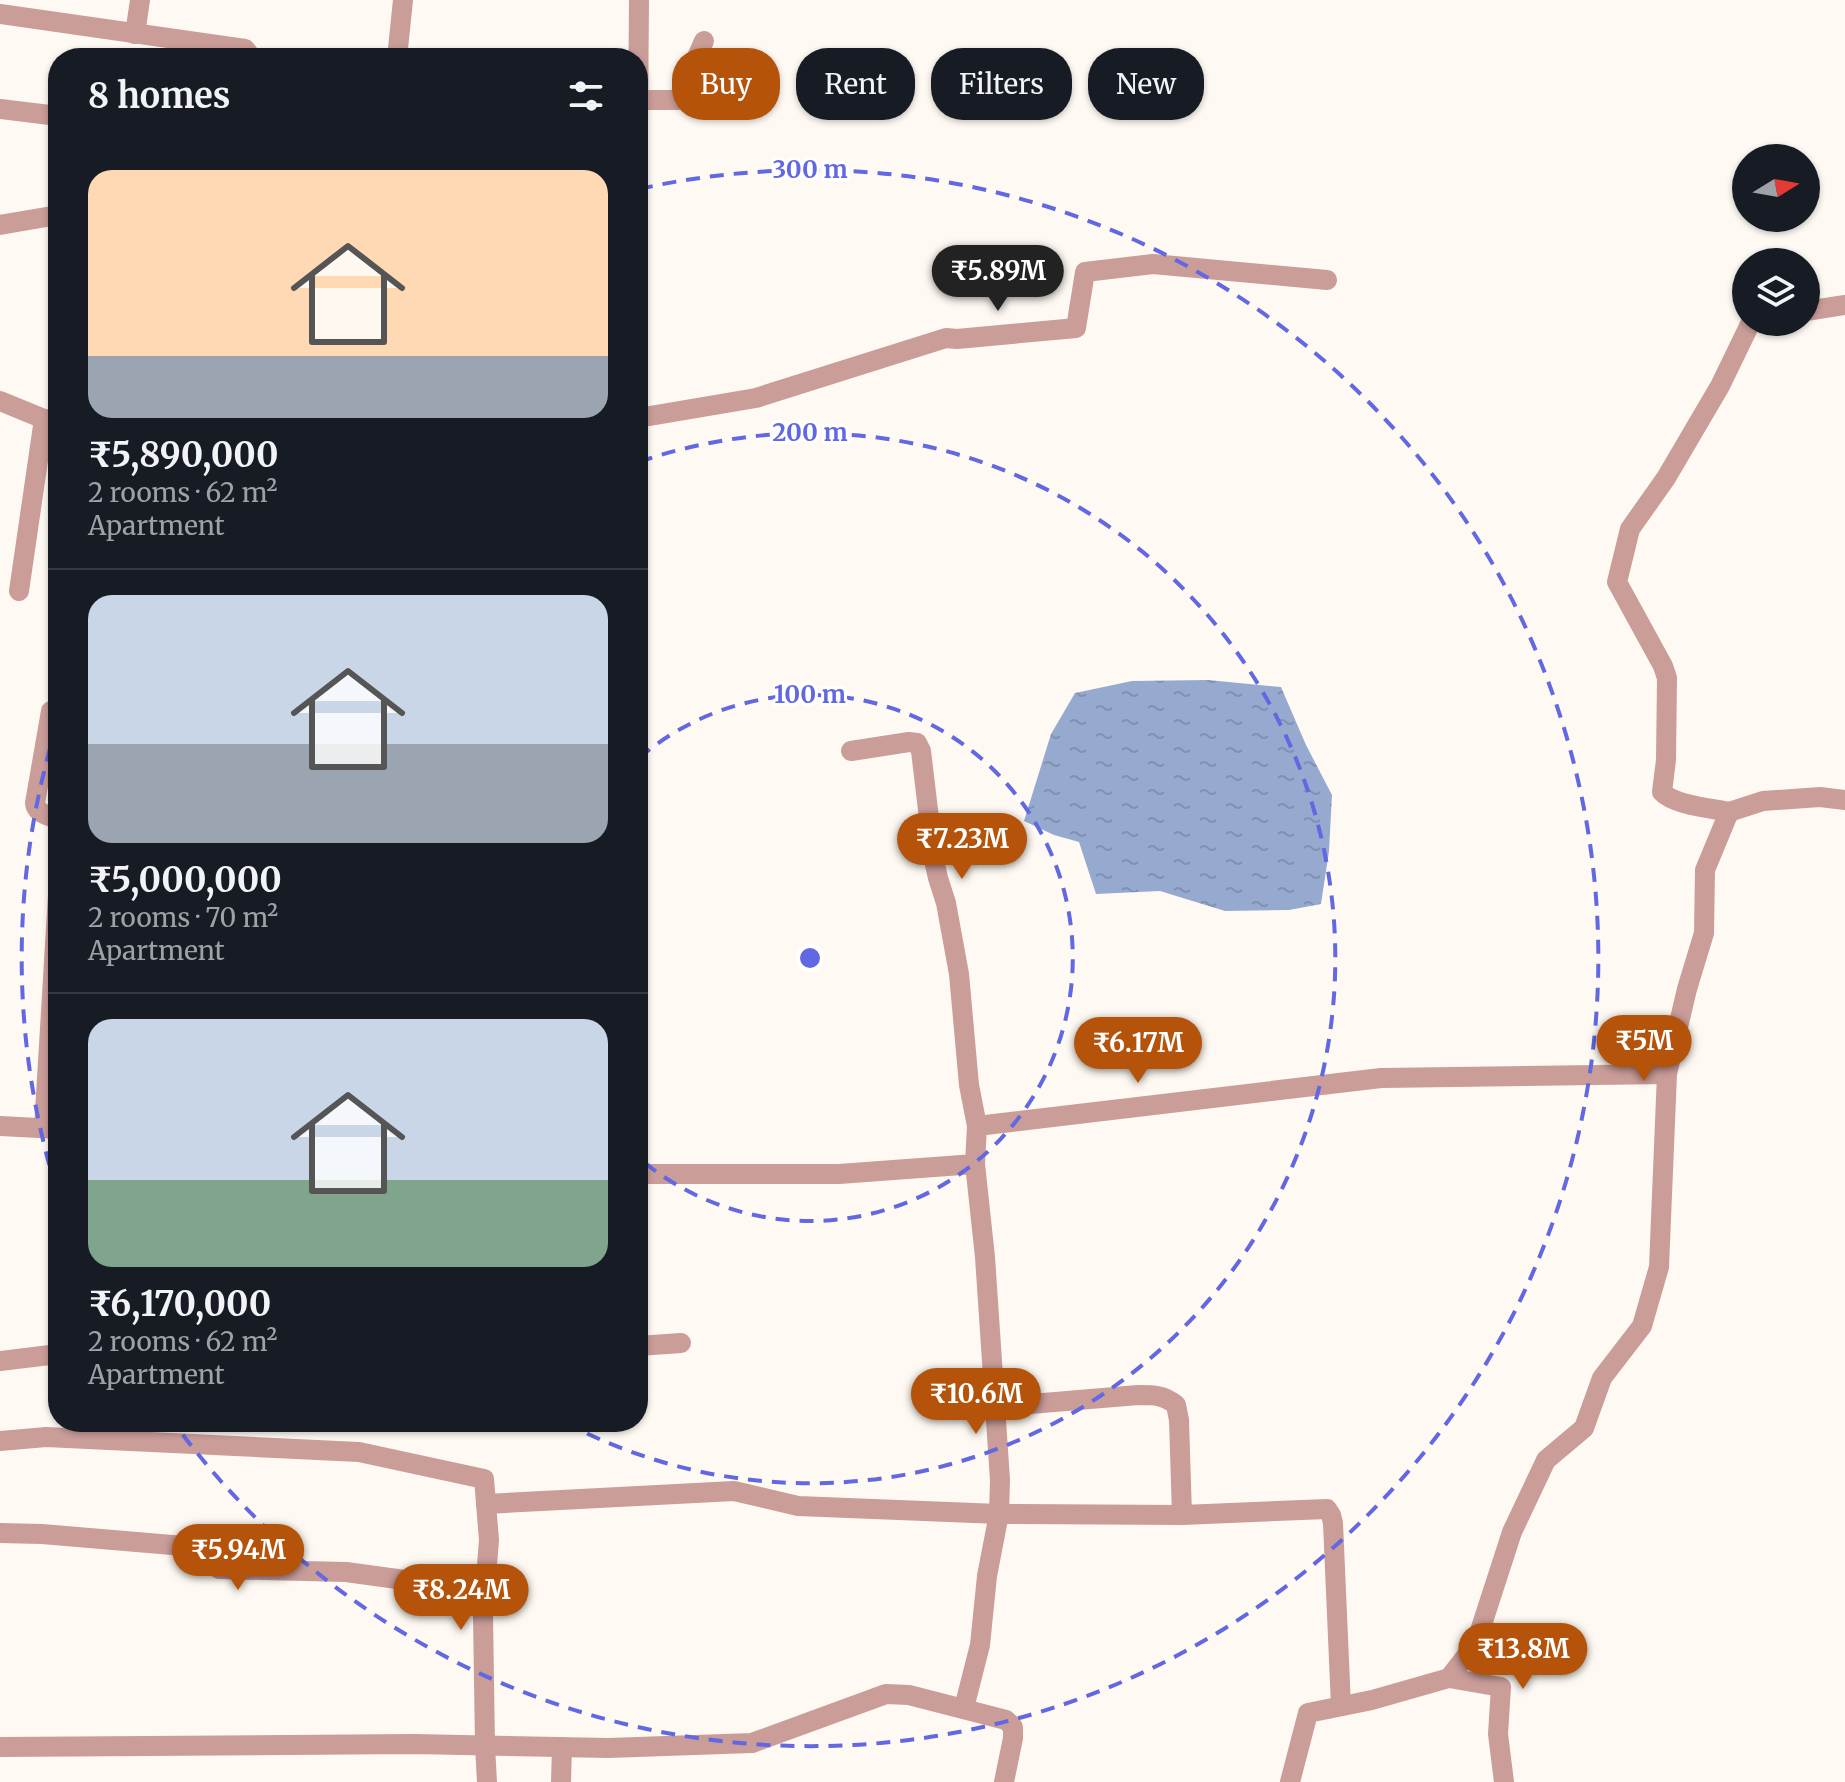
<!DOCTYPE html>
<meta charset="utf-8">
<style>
:root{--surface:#171b24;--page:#20242c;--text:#f1f3f6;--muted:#9ea1a6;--line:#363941;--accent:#b45309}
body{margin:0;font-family:Merriweather,serif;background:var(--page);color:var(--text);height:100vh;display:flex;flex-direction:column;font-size:30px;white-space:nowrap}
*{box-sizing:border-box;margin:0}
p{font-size:26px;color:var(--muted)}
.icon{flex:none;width:44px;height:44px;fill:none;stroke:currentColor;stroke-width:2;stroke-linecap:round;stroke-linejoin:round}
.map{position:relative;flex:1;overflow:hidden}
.drawer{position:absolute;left:48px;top:48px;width:600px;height:1384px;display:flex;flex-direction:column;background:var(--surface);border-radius:32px;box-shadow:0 2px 6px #0004}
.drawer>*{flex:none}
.banner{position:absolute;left:672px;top:48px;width:760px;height:72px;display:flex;gap:16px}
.needle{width:52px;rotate:79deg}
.tools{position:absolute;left:1732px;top:144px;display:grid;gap:16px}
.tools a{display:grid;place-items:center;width:88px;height:88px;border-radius:50%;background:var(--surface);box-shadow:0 2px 6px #0004;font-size:40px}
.price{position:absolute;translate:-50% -68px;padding:0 18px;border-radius:28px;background:var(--accent);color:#fff;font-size:26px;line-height:52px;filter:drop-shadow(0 2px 4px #0008)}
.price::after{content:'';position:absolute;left:50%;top:48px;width:24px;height:18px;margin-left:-12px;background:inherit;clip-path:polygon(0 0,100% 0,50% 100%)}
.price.on{background:#222;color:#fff}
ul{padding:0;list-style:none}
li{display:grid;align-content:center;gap:16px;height:424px;padding:0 40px}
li+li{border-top:2px solid var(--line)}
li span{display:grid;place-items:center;height:248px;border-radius:24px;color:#555}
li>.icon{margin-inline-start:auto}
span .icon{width:144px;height:144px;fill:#fffc;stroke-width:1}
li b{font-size:34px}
h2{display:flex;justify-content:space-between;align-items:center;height:96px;padding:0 40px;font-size:34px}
.tag{padding:0 28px;border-radius:32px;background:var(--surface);box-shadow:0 2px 6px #0004;font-size:28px;line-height:72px}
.tag.on{background:var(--accent);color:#fff}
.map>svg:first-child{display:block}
.water{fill:url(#water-ripples)}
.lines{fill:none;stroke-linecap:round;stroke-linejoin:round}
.minor{stroke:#ca9d99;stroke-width:20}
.ring{fill:none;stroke:#6168e1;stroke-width:4;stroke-dasharray:14 10}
.centre{fill:#6168e1;stroke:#fff;stroke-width:4}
.ring-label{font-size:24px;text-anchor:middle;font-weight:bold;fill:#6168e1;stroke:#fff;stroke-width:6;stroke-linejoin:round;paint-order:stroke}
</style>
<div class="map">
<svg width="1845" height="1782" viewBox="0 0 1845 1782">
<defs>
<pattern id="water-ripples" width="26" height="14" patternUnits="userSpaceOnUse" patternTransform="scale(2)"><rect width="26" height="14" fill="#96aad0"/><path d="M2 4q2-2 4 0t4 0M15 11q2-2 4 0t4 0" fill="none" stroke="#8091b1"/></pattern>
</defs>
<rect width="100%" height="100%" fill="#fefaf3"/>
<path class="water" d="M1208,680L1281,687L1306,745L1332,795L1329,851L1321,904L1289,910L1225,911L1160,891L1096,894L1079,842L1054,835L1024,821L1051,734L1075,693L1132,681Z"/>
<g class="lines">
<g class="minor">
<path d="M0,14L245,49L252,58"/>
<path d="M135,34L140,0"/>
<path d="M346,58H358"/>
<path d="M397,58L403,0"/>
<path d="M638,100H678L704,41"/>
<path d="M0,109L58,116"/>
<path d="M638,126L639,0"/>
<path d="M0,225L58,215"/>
<path d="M1806,311L1845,305"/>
<path d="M0,401L44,419L58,421"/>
<path d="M638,418L756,398L946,338L957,339L1076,328L1085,272L1153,264L1327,280"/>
<path d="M19,591L44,419"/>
<path d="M51,711L35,803C36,814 49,815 58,820"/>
<path d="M851,751L909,742L917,743L921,751L934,860L938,878L946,903L959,974L969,1085L977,1126"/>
<path d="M1729,812L1763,801L1820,797L1845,800"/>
<path d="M0,1126L58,1129"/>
<path d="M44,1128L58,895"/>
<path d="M638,1174H839L975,1164L977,1126L1381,1078L1667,1074"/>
<path d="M638,1346L681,1343"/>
<path d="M0,1361L58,1354"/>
<path d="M996,1407L1138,1395C1154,1395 1164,1395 1176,1405L1179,1420L1182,1515"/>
<path d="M0,1441L46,1437L359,1452L484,1479L489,1540L483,1615L485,1746L487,1782"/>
<path d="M486,1504L734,1491L798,1506L999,1514L1182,1515L1327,1509L1331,1515L1333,1523L1341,1706"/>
<path d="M0,1533L42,1534L184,1546L219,1569L346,1572L485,1591"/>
<path d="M1449,1678L1501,1687L1498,1734L1504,1782"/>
<path d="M964,1708L980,1645L987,1576L999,1514L1000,1480L985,1257L975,1164"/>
<path d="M0,1747L414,1744L608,1748L752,1743L886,1694L909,1695L1006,1720L1013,1727V1738L1004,1782"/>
<path d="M561,1782L562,1747"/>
<path d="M1290,1782L1308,1713L1372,1700L1449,1678L1476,1643L1512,1532L1546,1460L1584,1428L1602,1378L1642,1326L1659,1267L1667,1074L1687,989L1704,933L1705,870L1729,812C1710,808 1674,805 1662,792L1666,760L1667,678L1663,666L1617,582L1630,529L1666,478L1720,386L1751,322"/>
</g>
</g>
<g class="ring">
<path d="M639 758A263 263 0 1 1 639 1158"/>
<path d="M639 462A525 525 0 1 1 568 1424"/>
<path d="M56 1188A788 788 0 0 1 56 728M639 189A788 788 0 1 1 177 1427"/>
</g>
<circle cx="810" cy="958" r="12" class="centre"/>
<g class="ring-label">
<text x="810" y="178">300 m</text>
<text x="810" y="441">200 m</text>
<text x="810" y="703">100 m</text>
</g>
</svg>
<div class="tools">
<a><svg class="needle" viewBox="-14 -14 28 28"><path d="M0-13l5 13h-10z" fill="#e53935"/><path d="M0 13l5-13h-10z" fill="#9ea1a6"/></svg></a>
<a><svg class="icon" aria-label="layers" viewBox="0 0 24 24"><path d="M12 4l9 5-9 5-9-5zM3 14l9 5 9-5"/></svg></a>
</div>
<b class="price on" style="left:998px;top:313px">₹5.89M</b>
<b class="price" style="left:962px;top:881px">₹7.23M</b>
<b class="price" style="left:1644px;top:1083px">₹5M</b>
<b class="price" style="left:1138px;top:1085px">₹6.17M</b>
<b class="price" style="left:976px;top:1436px">₹10.6M</b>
<b class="price" style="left:238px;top:1592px">₹5.94M</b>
<b class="price" style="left:461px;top:1632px">₹8.24M</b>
<b class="price" style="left:1523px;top:1691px">₹13.8M</b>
<div class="banner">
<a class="tag on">Buy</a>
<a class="tag">Rent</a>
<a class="tag">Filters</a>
<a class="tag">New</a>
</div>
<section class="drawer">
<h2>8 homes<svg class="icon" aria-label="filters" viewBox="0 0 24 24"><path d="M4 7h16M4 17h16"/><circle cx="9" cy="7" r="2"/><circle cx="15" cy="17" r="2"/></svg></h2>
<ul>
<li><span style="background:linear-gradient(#ffd9b3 75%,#9aa5b1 0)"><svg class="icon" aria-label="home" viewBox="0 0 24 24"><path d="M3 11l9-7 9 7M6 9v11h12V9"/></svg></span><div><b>₹5,890,000</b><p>2 rooms · 62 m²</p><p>Apartment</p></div></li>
<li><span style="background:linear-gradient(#c9d6e8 60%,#9aa5b1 0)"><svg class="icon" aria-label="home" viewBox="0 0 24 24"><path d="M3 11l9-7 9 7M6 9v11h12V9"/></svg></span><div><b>₹5,000,000</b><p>2 rooms · 70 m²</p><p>Apartment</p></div></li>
<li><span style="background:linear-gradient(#c9d6e8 65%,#7fa58c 0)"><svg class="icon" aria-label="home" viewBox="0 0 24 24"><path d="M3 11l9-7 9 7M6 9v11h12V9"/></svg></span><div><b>₹6,170,000</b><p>2 rooms · 62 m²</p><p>Apartment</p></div></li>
</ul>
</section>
</div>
